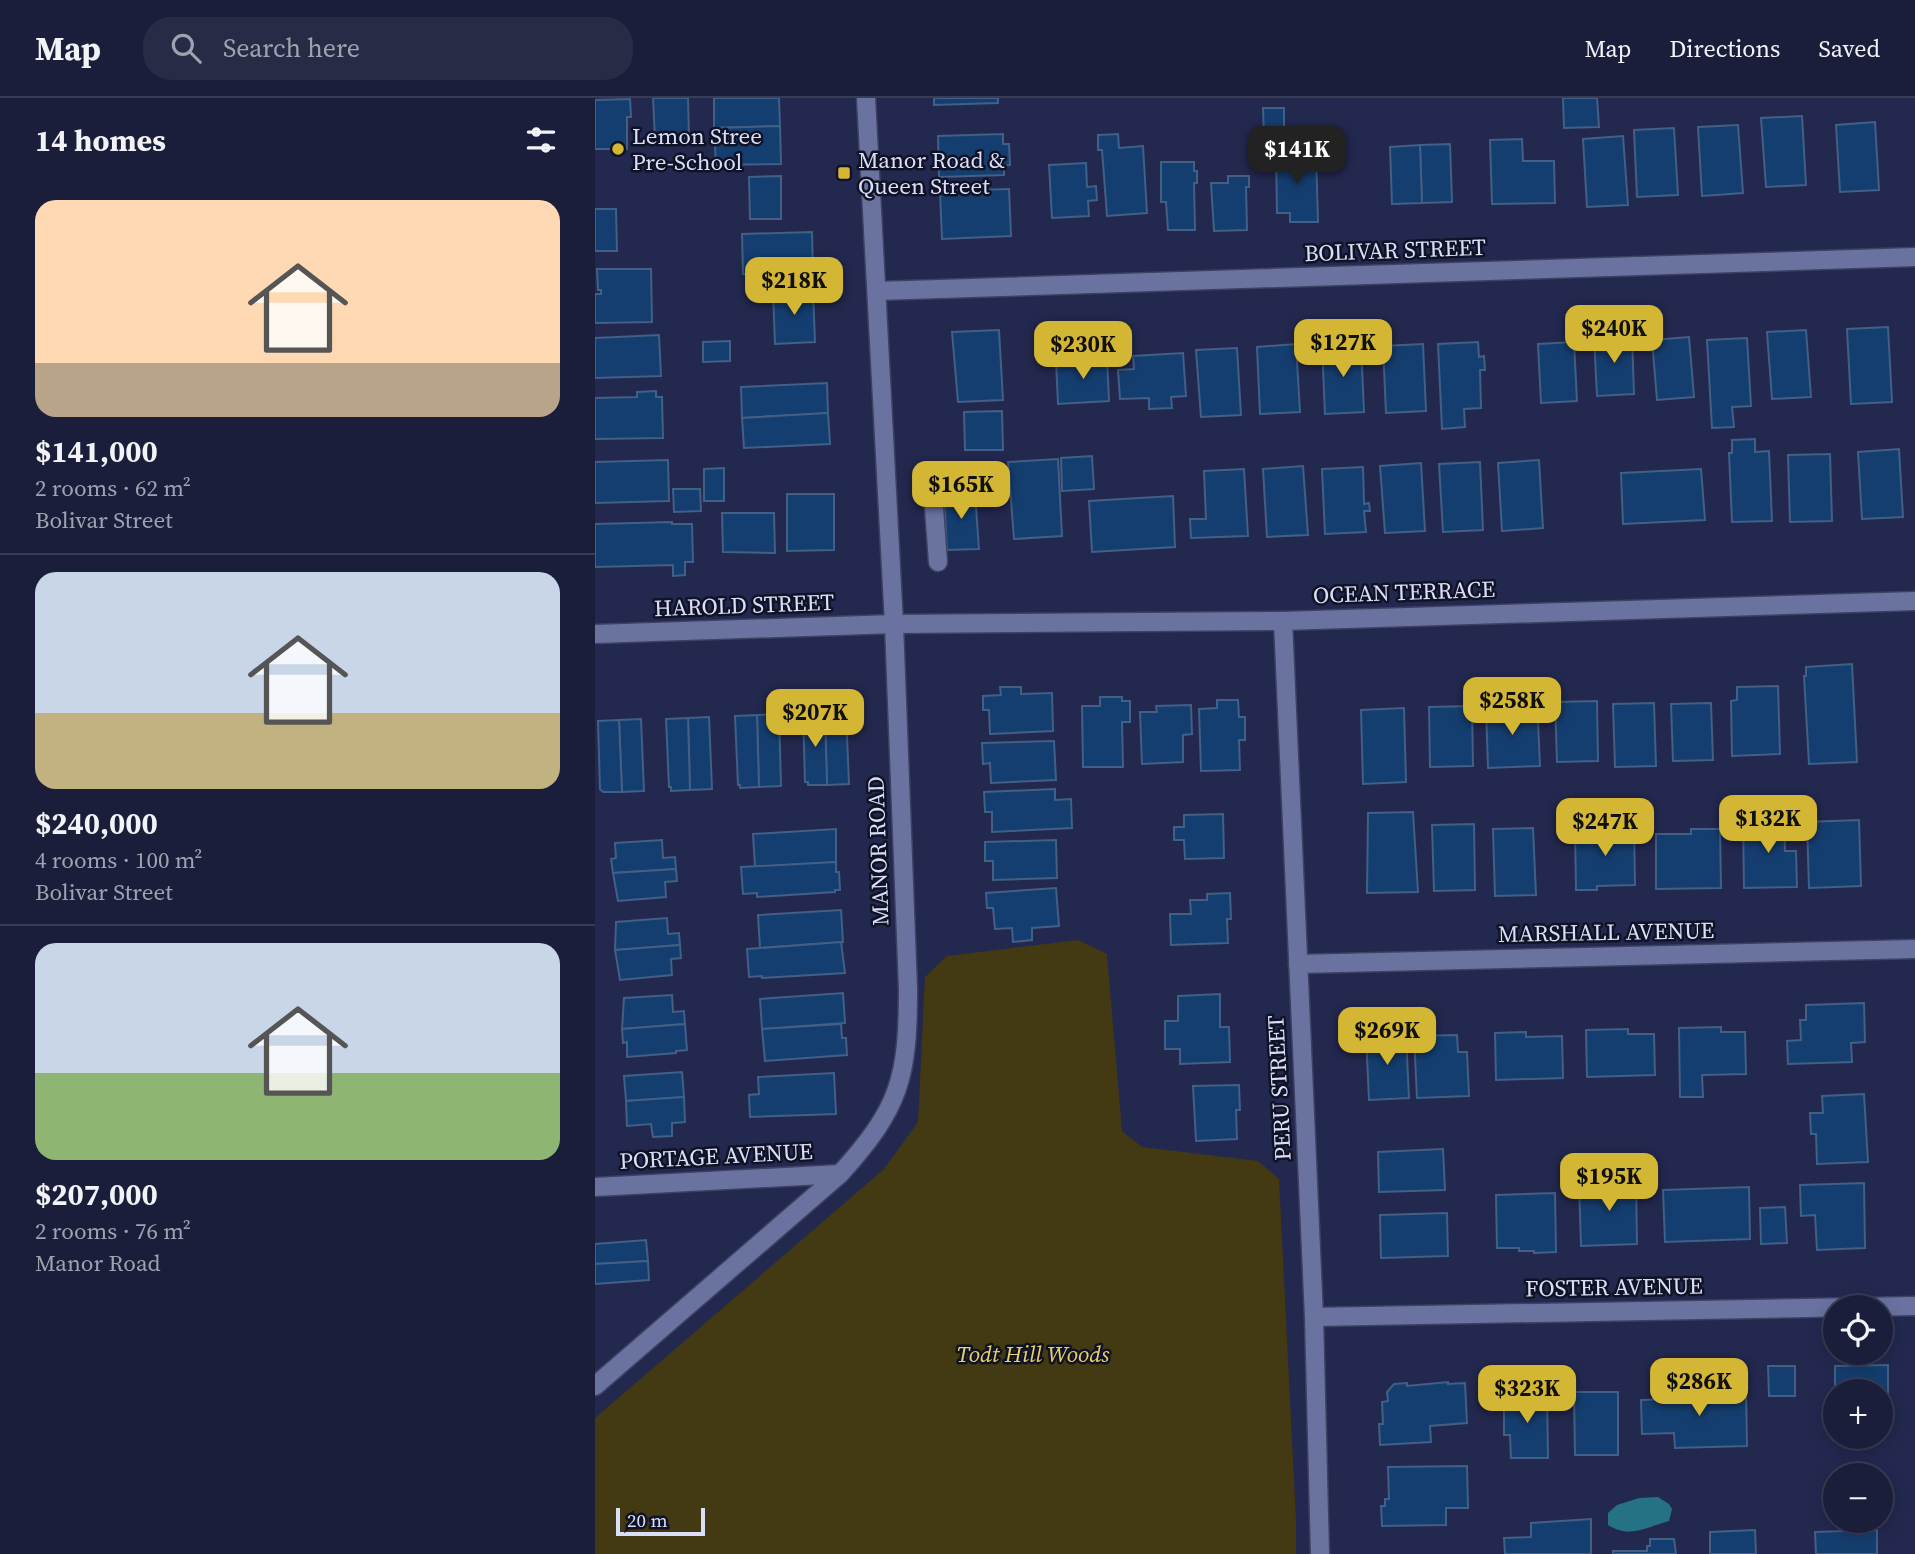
<!DOCTYPE html>
<meta charset="utf-8">
<style>
:root{--surface:#1a1e3b;--page:#272b46;--text:#f1f3f6;--muted:#9fa2af;--line:#383c55;--accent:#d4b635}
body{margin:0;font-family:"Source Serif 4",serif;background:var(--page);color:var(--text);height:100vh;display:flex;flex-direction:column;font-size:26px;white-space:nowrap}
*{box-sizing:border-box;margin:0}
p{font-size:23px;color:var(--muted)}
.icon{flex:none;width:38px;height:38px;fill:none;stroke:currentColor;stroke-width:2;stroke-linecap:round;stroke-linejoin:round}
.map{position:relative;flex:1;overflow:hidden}
.sheet{display:flex;flex-direction:column;background:var(--surface);width:595px}
.sheet>*{flex:none}
.buttons{position:absolute;left:1228px;top:1197px;display:grid;gap:14px}
.buttons a{display:grid;place-items:center;width:70px;height:70px;border-radius:50%;background:var(--surface);box-shadow:0 4px 18px #0003,0 0 0 2px var(--line);font-size:35px}
.scale{position:absolute;left:21px;bottom:18px;width:89px;box-sizing:border-box;padding-left:7px;border:4px solid #d9dff8;border-top:0;font-size:19px;line-height:24px;white-space:nowrap;color:#d9dff8;-webkit-text-stroke:5px #101325;paint-order:stroke}
.price{position:absolute;translate:-50% -60px;padding:0 16px;border-radius:14px;background:var(--accent);color:#111;font-size:23px;line-height:46px;filter:drop-shadow(0 2px 4px #0008)}
.price::after{content:'';position:absolute;left:50%;top:42px;width:21px;height:16px;margin-left:-10px;background:inherit;clip-path:polygon(0 0,100% 0,50% 100%)}
.price.on{background:#222;color:#fff}
ul{padding:0;list-style:none}
li{display:grid;align-content:center;gap:14px;height:371px;padding:0 35px}
li+li{border-top:2px solid var(--line)}
li span{display:grid;place-items:center;height:217px;border-radius:21px;color:#555}
li>.icon{margin-inline-start:auto}
span .icon{width:126px;height:126px;fill:#fffc;stroke-width:1}
li b{font-size:30px}
h2{display:flex;justify-content:space-between;align-items:center;height:84px;padding:0 35px;font-size:30px}
header{display:flex;align-items:center;gap:42px;box-sizing:border-box;height:98px;padding:0 35px;background:var(--surface);border-bottom:2px solid var(--line)}
header strong{font-size:33px}
nav{display:flex;gap:38px;margin-inline-start:auto;font-size:24px}
.search{width:490px;height:63px;background:var(--page);display:flex;align-items:center;gap:18px;box-sizing:border-box;padding:0 24px;border-radius:28px;color:var(--muted);font-size:26px}
main{display:flex;flex:1;min-height:0}
.map>svg:first-child{display:block}
.green{fill:#433912}
.water{fill:#247283}
.building{fill:#153e70;stroke:#425f85;stroke-width:2}
.lines{fill:none;stroke-linecap:round;stroke-linejoin:round}
.minor-casing{stroke:#3e4163;stroke-width:21}
.minor{stroke:#6a73a0;stroke-width:18}
.poi-dot{fill:#d4b635;stroke:#101325;stroke-width:2.5}
.labels{text-anchor:middle;dominant-baseline:central;stroke-width:5;stroke-linejoin:round;paint-order:stroke}
.poi-label{font-size:23px;fill:#d9dff8;stroke:#101325;text-anchor:start}
.street-label{font-size:23px;fill:#d9dff8;stroke:#101325}
.park-label{font-size:23px;font-style:italic;fill:#ead067;stroke:#101325}
</style>
<header>
<strong>Map</strong>
<div class="search"><svg class="icon" aria-label="search" viewBox="0 0 24 24"><circle cx="10" cy="10" r="6"/><path d="M15 15l6 6"/></svg>Search here</div>
<nav><a>Map</a><a>Directions</a><a>Saved</a></nav>
</header>
<main>
<section class="sheet">
<h2>14 homes<svg class="icon" aria-label="filters" viewBox="0 0 24 24"><path d="M4 7h16M4 17h16"/><circle cx="9" cy="7" r="2"/><circle cx="15" cy="17" r="2"/></svg></h2>
<ul>
<li><span style="background:linear-gradient(#ffd9b3 75%,#b9a48a 0)"><svg class="icon" aria-label="home" viewBox="0 0 24 24"><path d="M3 11l9-7 9 7M6 9v11h12V9"/></svg></span><div><b>$141,000</b><p>2 rooms · 62 m²</p><p>Bolivar Street</p></div></li>
<li><span style="background:linear-gradient(#c9d6e8 65%,#c2b280 0)"><svg class="icon" aria-label="home" viewBox="0 0 24 24"><path d="M3 11l9-7 9 7M6 9v11h12V9"/></svg></span><div><b>$240,000</b><p>4 rooms · 100 m²</p><p>Bolivar Street</p></div></li>
<li><span style="background:linear-gradient(#c9d6e8 60%,#8fb573 0)"><svg class="icon" aria-label="home" viewBox="0 0 24 24"><path d="M3 11l9-7 9 7M6 9v11h12V9"/></svg></span><div><b>$207,000</b><p>2 rooms · 76 m²</p><p>Manor Road</p></div></li>
</ul>
</section>
<div class="map">
<svg width="1320" height="1456" viewBox="0 0 1320 1456">
<rect width="100%" height="100%" fill="#23284f"/>
<path class="green" d="M483,842L512,856L527,1033L547,1049L663,1063L684,1081L701,1422V1456H0V1320L289,1071L323,1024L330,879L352,858Z"/>
<path class="water" d="M1063,1399L1074,1406L1077,1411L1074,1423C1051,1429 1036,1441 1013,1427V1415L1022,1407L1044,1400Z"/>
<g class="building">
<path d="M58,0H93L94,40L60,41Z"/>
<path d="M119,0H184L185,28L119,30Z"/>
<path d="M339,0H403V5L339,7Z"/>
<path d="M968,0H1002L1004,29L969,30Z"/>
<path d="M35,1L36,19H32V51H0V2Z"/>
<path d="M668,10H689V39H669Z"/>
<path d="M1207,18L1211,87L1171,89L1166,20Z"/>
<path d="M1280,24L1284,92L1245,94L1241,27Z"/>
<path d="M1143,27L1148,95L1107,98L1103,29Z"/>
<path d="M185,28L186,66L121,67L119,30Z"/>
<path d="M1079,30L1083,97L1042,99L1039,32Z"/>
<path d="M408,36V46H414L415,67L409,68V77L344,79L343,38Z"/>
<path d="M523,36L524,50L548,48L552,115L512,118L507,52H503V37Z"/>
<path d="M1028,38L1033,107L992,109L988,41Z"/>
<path d="M927,41L928,63H959L960,105L897,106L895,42Z"/>
<path d="M855,46L857,104L827,105L825,47Z"/>
<path d="M825,47L827,105L797,106L795,49Z"/>
<path d="M681,55H721L723,124H695V115H682Z"/>
<path d="M566,64H599V73H602V85H599L600,132H573L571,104H566Z"/>
<path d="M491,65L492,89L501,88L502,102L493,103L494,118L457,120L454,67Z"/>
<path d="M186,78V121H155L154,79Z"/>
<path d="M633,78H654V89H651L652,132L619,133L616,85H633Z"/>
<path d="M414,91L416,138L347,141L345,93Z"/>
<path d="M0,111H21L22,153H0Z"/>
<path d="M217,134L218,174L148,176L147,136Z"/>
<path d="M2,171H56L57,224L0,225V196H6V192H3Z"/>
<path d="M218,192L220,244L180,246L178,194Z"/>
<path d="M1293,229L1297,304L1256,306L1252,231Z"/>
<path d="M404,232L408,302L363,304L357,234Z"/>
<path d="M1211,232L1216,299L1177,301L1172,234Z"/>
<path d="M64,237L66,278L0,280V240Z"/>
<path d="M1037,237L1039,296L1002,298L999,239Z"/>
<path d="M1094,239L1099,299L1062,302L1057,242Z"/>
<path d="M1152,240L1156,308L1137,309L1139,329L1117,330L1112,242Z"/>
<path d="M135,243V263L108,264V244Z"/>
<path d="M883,244L884,259L889,258L890,272H885L886,310L869,311L870,329L847,331L843,246Z"/>
<path d="M979,244L982,303L946,305L943,246Z"/>
<path d="M701,246L705,314L665,316L662,249Z"/>
<path d="M766,246L769,314L730,316L727,248Z"/>
<path d="M828,246L831,313L791,315L788,248Z"/>
<path d="M642,250L646,317L606,319L601,252Z"/>
<path d="M588,255L591,298L576,299L577,310L554,311V300L525,301L523,272L539,271L538,258Z"/>
<path d="M512,260L514,303L463,306L461,263Z"/>
<path d="M232,285L233,315L147,320L146,289Z"/>
<path d="M61,293V299H67L68,340L0,341V300L42,299V294Z"/>
<path d="M407,313L408,352H370L369,314Z"/>
<path d="M233,315L235,346L149,350L147,320Z"/>
<path d="M1160,341V354L1174,353L1177,423L1137,424L1134,355H1137V342Z"/>
<path d="M1304,351L1308,419L1267,421L1263,354Z"/>
<path d="M1235,356L1237,423L1195,424L1193,357Z"/>
<path d="M497,358L499,391L467,393L466,360Z"/>
<path d="M463,361L467,438L419,441L413,364Z"/>
<path d="M73,362L74,403L0,405V364Z"/>
<path d="M944,362L948,430L907,433L903,365Z"/>
<path d="M885,364L888,432L848,434L844,366Z"/>
<path d="M826,365L830,433L790,435L785,368Z"/>
<path d="M708,368L713,437L672,439L668,371Z"/>
<path d="M768,369L769,406L774,405L775,413H769L771,434L730,436L727,371Z"/>
<path d="M129,370V403H109V371Z"/>
<path d="M649,371L653,438L596,440L595,421H611L609,373Z"/>
<path d="M1106,371L1110,422L1028,426L1026,375Z"/>
<path d="M78,391H105L106,413L79,414Z"/>
<path d="M380,394L384,451L352,452L349,396Z"/>
<path d="M192,396H239V452L192,453Z"/>
<path d="M578,398L580,449L497,454L494,403Z"/>
<path d="M127,415H179L180,455L128,454Z"/>
<path d="M77,424V426H97L98,464H90V477L78,478V467L0,469V426Z"/>
<path d="M1257,566L1262,664L1214,666L1209,578H1211V569Z"/>
<path d="M1183,588L1185,656L1137,658L1136,603L1142,602V589Z"/>
<path d="M405,589H426V596L457,595L458,633L395,636L394,612H388V598L406,597Z"/>
<path d="M505,599H527V603H535V624H527L528,669H488L487,608H505Z"/>
<path d="M622,602H643L644,619H650V642H644L645,672L606,673L604,611L622,610Z"/>
<path d="M1002,603L1003,663L962,664L960,604Z"/>
<path d="M1059,605L1061,668L1020,669L1018,606Z"/>
<path d="M1116,605L1118,662L1078,663L1076,606Z"/>
<path d="M596,607L597,636L588,637V664L547,666L545,614H562L561,608Z"/>
<path d="M933,607L934,624L943,623L945,668L893,670L891,608Z"/>
<path d="M877,608L878,668L835,669L834,609Z"/>
<path d="M809,610L811,684L768,686L766,612Z"/>
<path d="M251,614L254,686L232,687L230,615Z"/>
<path d="M230,615L232,687H213V684H210L208,616Z"/>
<path d="M184,616L186,688L164,689L162,617Z"/>
<path d="M162,617L164,689L145,690V687H143L140,618Z"/>
<path d="M114,619L117,691L95,692L93,620Z"/>
<path d="M93,620L95,692L76,693V689H74L71,621Z"/>
<path d="M46,621L49,693L27,694L24,622Z"/>
<path d="M24,622L27,694H8L5,691L3,623Z"/>
<path d="M459,643L461,682L396,685L395,665L388,666L387,645Z"/>
<path d="M460,691V702L476,701L477,730L397,734V714H390L389,694Z"/>
<path d="M818,714L823,794L772,795L773,715Z"/>
<path d="M628,716L629,760L590,761L589,742H579V729H589V717Z"/>
<path d="M1175,719H1189L1190,753H1201L1202,789L1149,790L1148,721H1175Z"/>
<path d="M1264,722L1266,788L1214,790L1212,724Z"/>
<path d="M879,726L880,792L839,793L837,727Z"/>
<path d="M1039,728L1040,787L1002,788V792H981L980,733L1001,732V729Z"/>
<path d="M938,730L941,797L900,798L898,731Z"/>
<path d="M241,731V764L160,769L158,736Z"/>
<path d="M1096,731H1125L1126,790L1061,791V736H1096Z"/>
<path d="M67,742L68,760L80,759L81,771L18,775L16,761L21,760L20,745Z"/>
<path d="M461,742L462,780L398,782V763H390V744Z"/>
<path d="M241,764V774H244L245,792H240V794L162,799V795L148,796L146,769Z"/>
<path d="M81,771L82,783L70,784L71,799L23,803L18,775Z"/>
<path d="M461,790L464,828L437,830V842L418,844L417,830L400,831L398,810H392L391,795Z"/>
<path d="M635,795L636,821H632L633,845L576,847L575,816H596L595,802H612V796Z"/>
<path d="M246,812L248,844L165,850L163,817Z"/>
<path d="M72,820L73,836L84,835L85,847L20,852L21,824Z"/>
<path d="M246,844L250,875L167,880V878L154,879L152,851Z"/>
<path d="M85,847L86,860L76,861L77,877L25,882L20,852Z"/>
<path d="M248,895L250,925L167,931L165,901Z"/>
<path d="M625,896V929H634L635,964L585,966V951H570V923H583V898Z"/>
<path d="M77,897L78,914L89,913L90,926L27,931L29,900Z"/>
<path d="M1269,905L1270,944L1256,945L1257,964L1193,966L1192,943L1206,942L1205,922H1211V907Z"/>
<path d="M90,926L92,952L81,953V955L32,959V944L28,945L27,931Z"/>
<path d="M246,926L247,940H251L252,957L170,963L167,931Z"/>
<path d="M1126,929V934H1150L1151,976L1107,977L1108,999H1085L1084,930Z"/>
<path d="M1033,931V936H1059L1060,977L992,979L991,932Z"/>
<path d="M931,934V939L967,938L968,980L901,982L900,935Z"/>
<path d="M811,936L814,1000L774,1002L771,938Z"/>
<path d="M862,937L863,954H872L874,998L822,1000L819,938Z"/>
<path d="M87,974L89,999L31,1003L29,978Z"/>
<path d="M239,975L241,1016L155,1019L154,997L164,996L163,979Z"/>
<path d="M644,987L645,1012H641L642,1041L601,1043L598,988Z"/>
<path d="M1269,996L1273,1064L1222,1066L1221,1036H1216L1215,1015H1228L1227,998Z"/>
<path d="M89,999L90,1024L77,1025V1038L58,1039L56,1026L32,1028L31,1003Z"/>
<path d="M848,1051L850,1092L784,1094L783,1054Z"/>
<path d="M1041,1080L1042,1146L986,1148L984,1085H1008V1081Z"/>
<path d="M1269,1085L1270,1150L1222,1152L1220,1117L1206,1118L1205,1087Z"/>
<path d="M1154,1089L1155,1141L1070,1144L1068,1092Z"/>
<path d="M960,1095L961,1154L939,1155V1153H924V1150H902L901,1097Z"/>
<path d="M1190,1109L1192,1145L1166,1146L1165,1110Z"/>
<path d="M852,1115L853,1158L786,1160L785,1117Z"/>
<path d="M51,1142L53,1163L0,1166V1146Z"/>
<path d="M53,1163L54,1182L0,1186V1166Z"/>
<path d="M1293,1267V1298H1286V1293H1241L1240,1326V1268Z"/>
<path d="M1173,1268H1200V1298H1174Z"/>
<path d="M853,1284V1286L870,1285L872,1325L835,1328L836,1344L785,1347L784,1326H788L787,1304L793,1303L792,1294L799,1286L812,1285V1288Z"/>
<path d="M1151,1290L1152,1348L1080,1350L1079,1335L1047,1336L1046,1302L1079,1301V1292Z"/>
<path d="M952,1294L953,1360H916L915,1337H909V1297Z"/>
<path d="M979,1294H1023V1357H980Z"/>
<path d="M872,1368L873,1410H851V1427L787,1428L786,1408H790V1401H794L793,1369Z"/>
<path d="M996,1421V1456H910L909,1440L936,1439V1425Z"/>
<path d="M1160,1432L1161,1456H1115V1434Z"/>
<path d="M1282,1432V1456H1221L1220,1434Z"/>
<path d="M1055,1441H1079L1081,1456H1018V1453H1052V1448H1055Z"/>
</g>
<g class="lines">
<defs>
<g id="minor">
<path d="M282,193L1320,159"/>
<path d="M337,383L343,464"/>
<path d="M688,523L719,1219L725,1456"/>
<path d="M0,536L299,526L688,523L1320,503"/>
<path d="M703,866L1320,851"/>
<path d="M0,1089L245,1076"/>
<path d="M719,1219L1320,1208"/>
<path d="M0,1288L245,1076C305,1010 313,980 313,891L299,526L271,0"/>
</g>
</defs>
<use href="#minor" class="minor-casing"/>
<use href="#minor" class="minor"/>
</g>
<g class="poi-dot">
<circle cx="23" cy="51" r="7"/>
<rect x="242" y="68" width="14" height="14" rx="3.5"/>
</g>
<g class="labels">
<g class="poi-label">
<text x="37" y="38">Lemon Stree<tspan x="37" dy="26">Pre-School</tspan></text>
<text x="263" y="62">Manor Road &amp;<tspan x="263" dy="26">Queen Street</tspan></text>
</g>
<g class="street-label">
<text transform="translate(800 152) rotate(-2)">BOLIVAR STREET</text>
<text transform="translate(809 494) rotate(-2)">OCEAN TERRACE</text>
<text transform="translate(149 507) rotate(-2)">HAROLD STREET</text>
<text transform="translate(283 753) rotate(-92)">MANOR ROAD</text>
<text transform="translate(1011 834) rotate(-1)">MARSHALL AVENUE</text>
<text transform="translate(684 990) rotate(-93)">PERU STREET</text>
<text transform="translate(121 1058) rotate(-3)">PORTAGE AVENUE</text>
<text transform="translate(1019 1189) rotate(-1)">FOSTER AVENUE</text>
</g>
<g class="park-label">
<text x="438" y="1256">Todt Hill Woods</text>
</g>
</g>
</svg>
<div class="buttons">
<a><svg class="icon" aria-label="locate" viewBox="0 0 24 24"><circle cx="12" cy="12" r="6"/><path d="M12 2v4M12 18v4M2 12h4M18 12h4"/></svg></a>
<a>+</a>
<a>−</a>
</div>
<div class="scale">20 m</div>
<b class="price on" style="left:702px;top:88px">$141K</b>
<b class="price" style="left:199px;top:219px">$218K</b>
<b class="price" style="left:1019px;top:267px">$240K</b>
<b class="price" style="left:748px;top:281px">$127K</b>
<b class="price" style="left:488px;top:283px">$230K</b>
<b class="price" style="left:366px;top:423px">$165K</b>
<b class="price" style="left:917px;top:639px">$258K</b>
<b class="price" style="left:220px;top:651px">$207K</b>
<b class="price" style="left:1173px;top:757px">$132K</b>
<b class="price" style="left:1010px;top:760px">$247K</b>
<b class="price" style="left:792px;top:969px">$269K</b>
<b class="price" style="left:1014px;top:1115px">$195K</b>
<b class="price" style="left:1104px;top:1320px">$286K</b>
<b class="price" style="left:932px;top:1327px">$323K</b>
</div>
</main>
